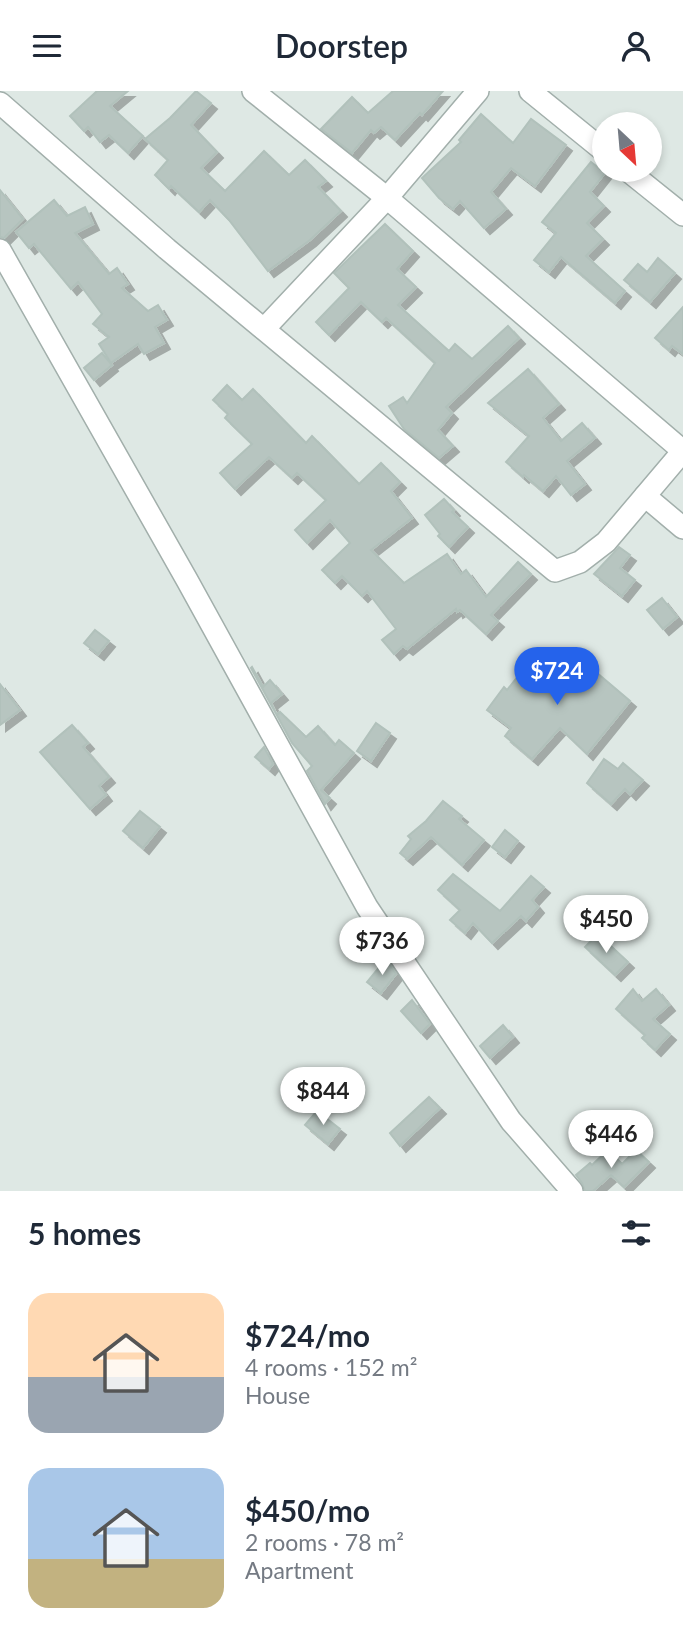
<!DOCTYPE html>
<meta charset="utf-8">
<style>
:root{--surface:#fff;--page:#f6f6f7;--text:#1f2937;--muted:#747a83;--accent:#2563eb}
body{margin:0;font-family:Lato,sans-serif;background:var(--page);color:var(--text);height:100vh;display:flex;flex-direction:column;font-size:26px;white-space:nowrap}
*{box-sizing:border-box;margin:0}
p{font-size:23px;color:var(--muted)}
.icon{flex:none;width:38px;height:38px;fill:none;stroke:currentColor;stroke-width:2;stroke-linecap:round;stroke-linejoin:round}
.map{position:relative;height:1100px;overflow:hidden}
.panel{display:flex;flex-direction:column;background:var(--surface);flex:1}
.panel>*{flex:none}
.needle{width:46px;rotate:154deg}
.fabs{position:absolute;left:592px;top:21px;display:grid;gap:14px}
.fabs a{display:grid;place-items:center;width:70px;height:70px;border-radius:50%;background:var(--surface);box-shadow:0 4px 10px #0003;font-size:35px}
.price{position:absolute;translate:-50% -60px;padding:0 16px;border-radius:24px;background:#fff;color:#222;font-size:23px;line-height:46px;filter:drop-shadow(0 2px 4px #0008)}
.price::after{content:'';position:absolute;left:50%;top:42px;width:21px;height:16px;margin-left:-10px;background:inherit;clip-path:polygon(0 0,100% 0,50% 100%)}
.price.current{background:var(--accent);color:#fff}
ul{padding:0;list-style:none}
li{display:flex;align-items:center;gap:21px;height:175px;padding:0 28px}
li span{display:grid;place-items:center;flex:none;width:196px;height:140px;border-radius:21px;color:#555}
li>.icon{margin-inline-start:auto}
span .icon{width:84px;height:84px;fill:#fffc;stroke-width:1}
li b{font-size:30px}
h2{display:flex;justify-content:space-between;align-items:center;height:84px;padding:0 28px;font-size:30px}
header{display:flex;justify-content:space-between;align-items:center;height:91px;padding:0 28px;background:var(--surface);font-size:32px;font-weight:600}
.map>svg:first-child{display:block}
.building{fill:#b7c5c0;stroke:#b1c1bb;stroke-width:2;filter:url(#shadow)}
.lines{fill:none;stroke-linecap:round;stroke-linejoin:round}
.minor-casing{stroke:#a2afab;stroke-width:24}
.minor{stroke:#fff;stroke-width:21}
</style>
<header><svg class="icon" aria-label="menu" viewBox="0 0 24 24"><path d="M4 6h16M4 12h16M4 18h16"/></svg>Doorstep<svg class="icon" aria-label="person" viewBox="0 0 24 24"><circle cx="12" cy="8" r="4"/><path d="M4 21q1-7 8-7t8 7"/></svg></header>
<div class="map">
<svg width="683" height="1100" viewBox="0 0 683 1100">
<defs>
<filter id="shadow"><feDropShadow dx="6" dy="6" stdDeviation="0" flood-color="#0004"/></filter>
</defs>
<rect width="100%" height="100%" fill="#dee8e4"/>
<g class="building">
<path d="M97,0H128L110,15L143,45L128,62L109,44L100,51L88,36L84,40L70,25Z"/>
<path d="M196,0L211,12L191,34L217,61L201,77L225,100L264,60L289,84L305,69L326,90L318,96L341,120L310,149L268,180L229,129L210,109L199,121L171,95L169,98L155,84L168,69L145,48L170,27Z"/>
<path d="M393,0H443L422,24L420,22L395,49L381,36L374,42L371,39L352,62L321,38L352,6L368,22Z"/>
<path d="M481,23L513,52L531,28L566,54L535,95L511,77L491,101L506,118L484,137L460,110L453,118L439,107L422,87L461,51L459,49Z"/>
<path d="M591,71L605,82L590,101L604,115L587,132L603,148L586,165L625,200L615,212L561,166L549,181L534,169L556,142L542,131Z"/>
<path d="M0,99L23,128L4,147L0,146Z"/>
<path d="M54,109L67,125L85,116L93,133L75,142L109,183L117,177L128,193L122,197L148,220L158,214L167,229L155,236L164,252L144,263L138,253L111,272L99,253L109,246L93,233L102,223L78,191L71,198L34,153L29,157L16,141Z"/>
<path d="M385,133L413,160L397,178L416,196L398,214L449,260L455,253L472,268L508,235L519,247L446,316L452,322L438,339L453,355L439,367L404,338L389,315L403,306L407,312L435,272L386,227L382,231L361,211L329,244L316,231L349,197L334,182Z"/>
<path d="M658,167L675,182L650,211L624,189L638,173L647,181Z"/>
<path d="M683,216V263L672,255L669,259L655,247Z"/>
<path d="M102,262L112,274L94,289L84,277Z"/>
<path d="M528,278L559,313L543,327L561,350L582,332L595,347L567,370L585,393L571,404L556,385L543,400L524,384L523,386L506,371L529,345L488,312Z"/>
<path d="M227,294L242,309L253,298L306,352L312,345L359,393L381,372L400,391L391,400L412,427L371,459L404,492L447,463L461,483L466,479L486,506L518,471L531,483L491,524L498,530L486,543L460,519L457,521L456,518L407,558L403,555L394,563L382,549L396,538L367,500L362,505L342,485L335,492L322,479L350,452L330,429L307,452L295,439L326,409L297,382L292,387L269,366L235,398L220,382L252,353L225,327L228,323L213,309Z"/>
<path d="M444,408L454,419L452,421L468,436L449,456L438,445L440,443L425,424Z"/>
<path d="M619,456L630,464L620,477L635,489L622,505L594,483Z"/>
<path d="M662,507L677,526L663,538L647,519Z"/>
<path d="M95,539L109,550L98,563L84,552Z"/>
<path d="M534,565L554,580L561,571L572,582L574,581L578,584L584,576H590L630,610L587,663L560,637L532,668L505,645L511,637L487,619L504,596L507,599Z"/>
<path d="M252,576L263,596L270,589L282,603L271,612L277,624L280,621L306,646L318,635L335,654L339,649L354,662L321,699L330,707L325,713L307,680L312,675L292,652L251,577Z"/>
<path d="M0,593L20,619L0,634Z"/>
<path d="M376,632L390,642L371,670L357,660Z"/>
<path d="M72,634L88,652L83,656L109,686L99,695L106,704L90,718L40,661Z"/>
<path d="M264,656L273,673L269,678L255,666Z"/>
<path d="M604,668L618,678L623,672L643,689L630,703L625,698L611,713L587,692Z"/>
<path d="M443,710L462,725L459,728L484,749L462,774L431,746L407,768L400,762L411,748L408,745L426,730Z"/>
<path d="M140,720L160,736L143,757L123,740Z"/>
<path d="M505,739L518,750L505,766L492,756Z"/>
<path d="M453,783L500,820L531,785L544,796L532,809L538,816L526,830L521,825L492,852L473,832L465,842L450,829L460,819L438,799Z"/>
<path d="M598,843L628,871L615,884L585,856Z"/>
<path d="M386,868L396,883L381,902L367,891Z"/>
<path d="M633,898L642,910L656,898L669,914L653,928L670,943L655,959L642,947L645,944L616,918Z"/>
<path d="M412,909L430,933L421,942L401,920Z"/>
<path d="M503,934L513,946L490,967L480,955Z"/>
<path d="M429,1006L440,1017L400,1055L390,1042Z"/>
<path d="M317,1020L340,1038L328,1053L305,1034Z"/>
<path d="M608,1059L622,1073L636,1059L649,1071L624,1096L611,1084L593,1100H585L582,1092L576,1084L590,1072L592,1074Z"/>
</g>
<g class="lines">
<defs>
<g id="minor">
<path d="M253,0L387,107L683,360"/>
<path d="M530,0L604,60"/>
<path d="M0,12L167,158L555,480L580,471L606,451L683,360"/>
<path d="M627,79L683,124"/>
<path d="M0,159L187,489L367,816L511,1030L572,1100"/>
<path d="M264,238L387,107L478,0"/>
<path d="M645,405L683,437"/>
</g>
</defs>
<use href="#minor" class="minor-casing"/>
<use href="#minor" class="minor"/>
</g>
</svg>
<div class="fabs">
<a><svg class="needle" viewBox="-14 -14 28 28"><path d="M0-13l5 13h-10z" fill="#e53935"/><path d="M0 13l5-13h-10z" fill="#747a83"/></svg></a>
</div>
<b class="price current" style="left:557px;top:616px">$724</b>
<b class="price" style="left:606px;top:864px">$450</b>
<b class="price" style="left:382px;top:886px">$736</b>
<b class="price" style="left:323px;top:1036px">$844</b>
<b class="price" style="left:611px;top:1079px">$446</b>
</div>
<section class="panel">
<h2>5 homes<svg class="icon" aria-label="filters" viewBox="0 0 24 24"><path d="M4 7h16M4 17h16"/><circle cx="9" cy="7" r="2"/><circle cx="15" cy="17" r="2"/></svg></h2>
<ul>
<li><span style="background:linear-gradient(#ffd9b3 60%,#9aa5b1 0)"><svg class="icon" aria-label="home" viewBox="0 0 24 24"><path d="M3 11l9-7 9 7M6 9v11h12V9"/></svg></span><div><b>$724/mo</b><p>4 rooms · 152 m²</p><p>House</p></div></li>
<li><span style="background:linear-gradient(#a9c7e8 65%,#c2b280 0)"><svg class="icon" aria-label="home" viewBox="0 0 24 24"><path d="M3 11l9-7 9 7M6 9v11h12V9"/></svg></span><div><b>$450/mo</b><p>2 rooms · 78 m²</p><p>Apartment</p></div></li>
</ul>
</section>
